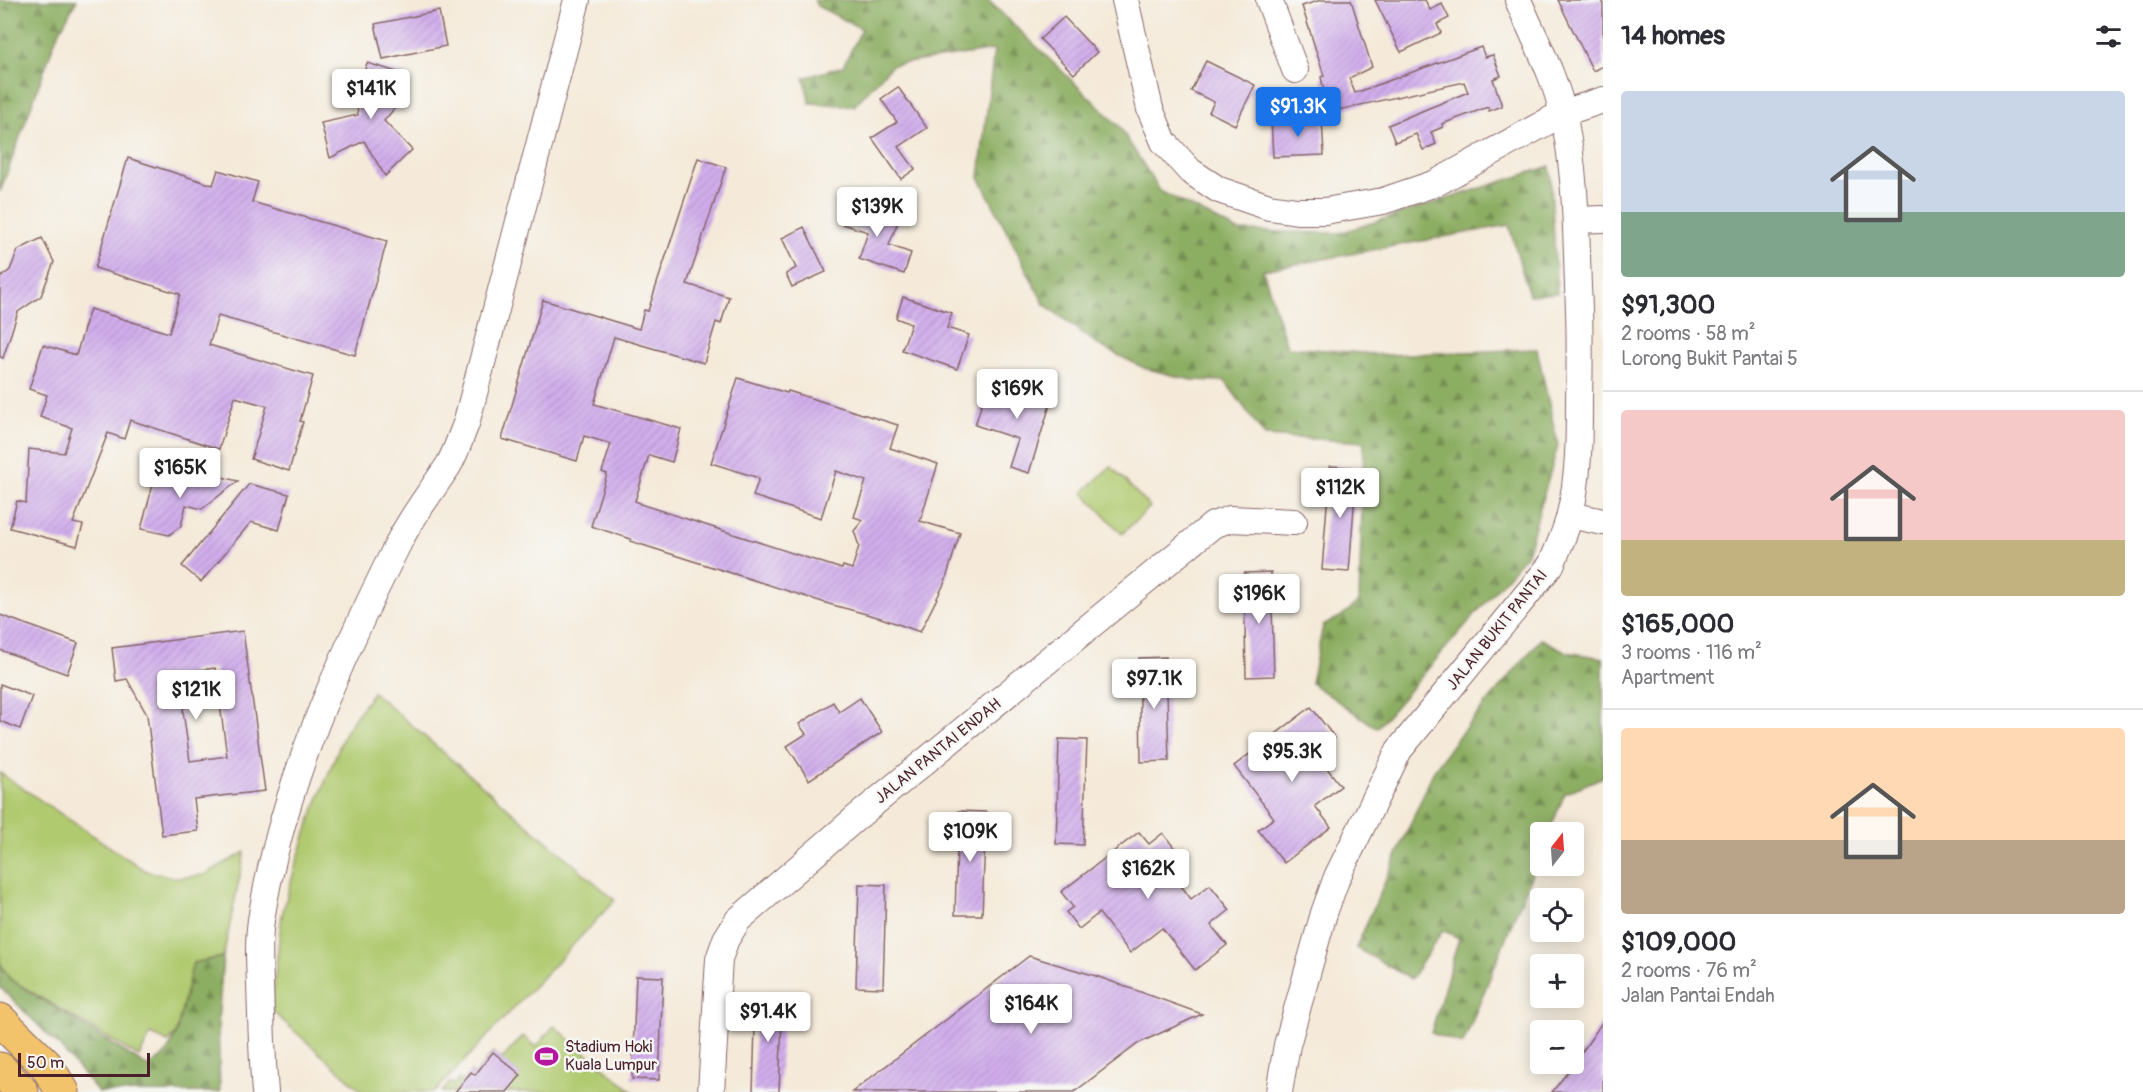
<!DOCTYPE html>
<meta charset="utf-8">
<style>
:root{--surface:#fff;--page:#f7f7f7;--text:#2b2b33;--muted:#7c7c81;--line:#e1e1e2;--accent:#1a73e8}
body{margin:0;font-family:Pangolin,sans-serif;background:var(--page);color:var(--text);height:100vh;display:flex;flex-direction:column;font-size:22px;white-space:nowrap}
*{box-sizing:border-box;margin:0}
p{font-size:20px;color:var(--muted)}
.icon{flex:none;width:33px;height:33px;fill:none;stroke:currentColor;stroke-width:2;stroke-linecap:round;stroke-linejoin:round}
.map{position:relative;flex:1;overflow:hidden}
.sheet{display:flex;flex-direction:column;background:var(--surface);width:540px}
.sheet>*{flex:none}
.needle{width:39px;rotate:17deg}
.fabs{position:absolute;left:1530px;top:822px;display:grid;gap:12px}
.fabs a{display:grid;place-items:center;width:54px;height:54px;border-radius:6px;background:var(--surface);box-shadow:0 3px 15px #0003;font-size:30px}
.scale{position:absolute;left:18px;bottom:15px;width:132px;box-sizing:border-box;padding-left:6px;border:3px solid #4a1f2b;border-top:0;font-size:16px;line-height:21px;white-space:nowrap;color:#4a1f2b;-webkit-text-stroke:4px #f6f6f2;paint-order:stroke}
.price{position:absolute;translate:-50% -51px;padding:0 14px;border-radius:6px;background:#fff;color:#222;font-size:20px;line-height:39px;filter:drop-shadow(0 2px 3px #0008)}
.price::after{content:'';position:absolute;left:50%;top:36px;width:18px;height:14px;margin-left:-9px;background:inherit;clip-path:polygon(0 0,100% 0,50% 100%)}
.price.selected{background:var(--accent);color:#fff}
ul{padding:0;list-style:none}
li{display:grid;align-content:center;gap:12px;height:318px;padding:0 18px}
li+li{border-top:2px solid var(--line)}
li span{display:grid;place-items:center;height:186px;border-radius:6px;color:#555}
li>.icon{margin-inline-start:auto}
span .icon{width:108px;height:108px;fill:#fffc;stroke-width:1}
li b{font-size:26px}
h2{display:flex;justify-content:space-between;align-items:center;height:72px;padding:0 18px;font-size:26px}
main{display:flex;flex:1;min-height:0}
.map>svg:first-child{display:block}
.green{fill:#b0ca70;stroke:#7d744e;stroke-width:1.5}
.forest{fill:url(#forest-firs);stroke:#6b6646;stroke-width:1.5}
.building{fill:url(#building-hatch);fill-rule:evenodd}
.lines{fill:none;stroke-linecap:round;stroke-linejoin:round}
.minor-casing{stroke:#866668;stroke-width:28}
.highway-casing{stroke:#866668;stroke-width:35}
.minor{stroke:#fff;stroke-width:26}
.highway{stroke:#f2c36a;stroke-width:33}
.labels{text-anchor:middle;dominant-baseline:central;stroke-width:5;stroke-linejoin:round;paint-order:stroke}
.street-label{font-size:16px;fill:#4a1f2b;stroke:#f6f6f2}
.poi-label{font-size:16px;fill:#4a1f2b;stroke:#f6f6f2;text-anchor:start}
</style>
<main>
<div class="map">
<svg width="1603" height="1092" viewBox="0 0 1603 1092">
<defs>
<pattern id="forest-firs" width="22" height="20" patternUnits="userSpaceOnUse" patternTransform="scale(1.5)"><rect width="22" height="20" fill="#8cae62"/><path d="M5 1l3.5 6h-7zM16 11l3.5 6h-7z" fill="#748d51"/></pattern>
<pattern id="building-hatch" width="6" height="6" patternUnits="userSpaceOnUse" patternTransform="scale(1.5)"><rect width="6" height="6" fill="#d1aeec"/><path d="M-1 1l2-2M0 6l6-6M5 7l2-2" fill="none" stroke="#b595cb"/></pattern>
</defs>
<rect width="100%" height="100%" fill="#f6f6f2"/>
<filter id="ink" filterUnits="userSpaceOnUse"><feTurbulence type="fractalNoise" baseFrequency=".0167" numOctaves="2"/><feDisplacementMap in="SourceGraphic" scale="12" xChannelSelector="R" yChannelSelector="G"/><feConvolveMatrix kernelMatrix="1 2 1 2 8 2 1 2 1" color-interpolation-filters="sRGB"/></filter>
<filter id="wash" filterUnits="userSpaceOnUse"><feTurbulence type="fractalNoise" baseFrequency=".008" numOctaves="4" result="noise"/><feDisplacementMap in="SourceGraphic" scale="24" xChannelSelector="R" yChannelSelector="G"/><feGaussianBlur stdDeviation="1.35" result="paint"/><feColorMatrix in="noise" values="0 0 0 0 0 0 0 0 0 0 0 0 0 0 0 0 0 1.4 0 .05"/><feComposite in="paint" operator="in"/></filter>
<g filter="url(#wash)">
<rect width="100%" height="100%" fill="#f5ead9"/>
<g class="green">
<path d="M1111,466L1150,507L1122,534L1083,492Z"/>
<path d="M373,692L615,900L435,1092H363L271,1010L282,915L296,864L312,815L345,732Z"/>
<path d="M0,773L146,871L177,878L204,875L245,852L223,957L193,963L176,1034L168,1042L151,1034L139,1057L10,979L0,963Z"/>
<path d="M554,1026L633,1092H442L450,1082L454,1085L459,1079L463,1082L471,1072L475,1075L493,1052L502,1059L523,1036L536,1047Z"/>
</g>
<g class="forest">
<path d="M0,0H77L56,38L0,192Z"/>
<path d="M814,0H988L1119,126L1160,191L1238,231L1340,233L1550,166L1557,293L1529,295L1509,225L1263,270L1287,347L1386,355L1537,349L1558,445L1527,554L1377,728L1311,683L1323,626L1340,617L1359,602L1364,442L1265,436L1225,381L1191,380L1144,368L1100,346L1044,304L979,177L994,50L892,65L854,106L810,103L804,78L843,66L862,29L817,6Z"/>
<path d="M1541,639L1567,652L1603,658V777L1565,793L1549,832H1540V854L1463,1044L1431,1033L1459,938L1443,930L1411,979L1356,948L1434,770L1457,738Z"/>
<path d="M223,957L218,1023L220,1092H98L60,1047L0,987V963L10,979L148,1067L166,1054L176,1034L193,963Z"/>
</g>
<g id="blocks">
<g class="building">
<path d="M1321,0H1351L1372,67L1349,78L1355,93L1481,47L1485,57L1493,55L1501,76L1493,79L1502,106L1489,111L1488,107L1442,124L1443,127L1431,132L1436,144L1423,150L1416,134L1395,142L1388,125L1468,92L1464,82L1325,113L1322,105L1333,101L1325,96L1321,77L1324,76L1302,6Z"/>
<path d="M1375,0H1425L1430,10L1442,4L1449,18L1437,24L1441,33L1401,52Z"/>
<path d="M1558,0H1603V66L1593,71Z"/>
<path d="M439,11L446,46L383,59L375,24Z"/>
<path d="M1064,17L1097,52L1074,74L1040,39Z"/>
<path d="M1206,61L1255,85L1235,125L1209,112L1214,102L1191,91Z"/>
<path d="M367,63L404,74L394,109L384,121L412,150L385,176L364,141L330,158L321,123L358,115L356,97Z"/>
<path d="M898,87L927,128L899,147L915,169L901,179L872,138L897,122L881,99Z"/>
<path d="M1322,118L1324,155L1273,157L1271,120Z"/>
<path d="M128,158L213,185L218,170L258,182L252,202L387,241L355,355L218,316L209,345L313,376L300,421L303,422L289,471L251,459L267,406L235,397L219,449L130,420L124,439L108,433L73,523L83,525L77,546L10,528L17,501L26,503L29,449L64,453L72,428L40,417L47,395L29,389L43,345L76,355L90,309L169,333L180,294L95,268Z"/>
<path d="M698,158L726,167L687,284L729,297L721,324L716,322L704,363L614,337L594,404L681,429L672,462L649,455L635,501L640,503V504L842,569L843,566L852,569L859,546L854,531L863,520L854,517L866,481L836,471L821,518L753,496L759,478L711,463L738,378L787,393L788,391L898,425L890,448L938,464L920,521L960,533L945,582L920,632L881,618L829,604L630,541L631,539L591,526L607,474L602,472L611,444L584,436L577,461L502,439L543,300L639,329L644,310L648,311Z"/>
<path d="M850,202L899,219L889,245L911,253L904,274L859,259L868,232L842,224Z"/>
<path d="M804,227L826,272L792,287L786,274L796,268L782,238Z"/>
<path d="M42,238L54,262L41,296L18,312L3,358L0,357V278L10,270L18,250Z"/>
<path d="M903,297L952,313L947,328L969,335L957,369L902,350L911,324L896,318Z"/>
<path d="M1011,382L1053,395L1029,473L1009,467L1018,439L975,425L985,394L1005,400Z"/>
<path d="M1330,466L1357,468L1349,572L1322,570Z"/>
<path d="M157,470L199,481L202,472L238,481L202,509L186,505L181,526L169,535L141,529Z"/>
<path d="M249,484L289,494L279,530L251,522L201,582L182,566Z"/>
<path d="M1271,572L1274,676L1246,677L1244,573Z"/>
<path d="M0,615L78,643L67,674L0,650Z"/>
<path d="M243,631L265,791L194,799L198,831L162,835L147,715L127,679L116,681L112,648ZM215,668L227,756L190,761L183,711L192,671Z"/>
<path d="M1166,657L1169,761L1141,762L1139,658Z"/>
<path d="M0,684L32,696L20,729L0,721Z"/>
<path d="M860,698L882,732L809,780L787,746L806,734L799,724L833,702L839,712Z"/>
<path d="M1311,707L1335,738L1315,753L1341,786L1315,806L1331,827L1284,863L1258,830L1274,818L1234,766Z"/>
<path d="M1059,739L1087,740L1083,845L1056,844Z"/>
<path d="M958,811L986,812L982,915H955Z"/>
<path d="M1139,832L1149,844L1163,833L1179,854L1174,858L1183,868L1173,875L1191,899L1210,885L1230,910L1211,925L1227,945L1195,970L1162,928L1130,953L1099,913L1079,929L1066,912L1073,907L1061,892Z"/>
<path d="M859,884L886,885L883,988L856,987Z"/>
<path d="M1029,956L1096,976L1202,1014L1139,1043L1074,1092H852Z"/>
<path d="M636,976L663,977L659,1080L632,1079Z"/>
<path d="M756,995L783,996L779,1092H753Z"/>
<path d="M1603,1021V1092H1552L1574,1064Z"/>
<path d="M493,1052L521,1075L507,1092H455L471,1072L475,1075Z"/>
</g>
</g>
</g>
<g filter="url(#ink)">
<use href="#blocks" fill-opacity="0" stroke="#866668" stroke-width="1.5"/>
<g class="lines">
<defs>
<g id="minor">
<path d="M1125,0L1150,109L1164,142L1190,171L1219,190L1269,207L1297,211H1325L1383,201L1436,183L1563,113L1603,100"/>
<path d="M1269,0L1295,70"/>
<path d="M1576,220L1603,219"/>
<path d="M1570,515L1603,522"/>
<path d="M265,1092C262,1056 261,1020 260,983C259,962 258,941 261,920C282,786 340,658 401,538C415,512 432,490 448,466C456,453 460,438 466,424L577,0"/>
<path d="M711,1092L719,959L726,939L738,920L856,818L1213,525L1230,519L1294,522"/>
<path d="M1279,1092L1287,1045L1324,913L1337,877L1399,750L1551,565C1558,548 1566,532 1570,514C1579,476 1579,438 1579,400C1580,362 1580,324 1578,286C1576,229 1576,171 1563,114C1555,76 1533,36 1518,0"/>
</g>
<g id="highway">
<path d="M0,1020L46,1065L63,1092"/>
<path d="M0,1069L22,1092"/>
</g>
</defs>
<use href="#minor" class="minor-casing"/>
<use href="#highway" class="highway-casing"/>
<use href="#minor" class="minor"/>
<use href="#highway" class="highway"/>
</g>
</g>
<defs>
<symbol id="stadium-bare" viewBox="-9 -9 18 18"><path d="M0-5a6.5 5 0 1 0 0 10a6.5 5 0 1 0 0-10ZM-3.5-1.8h7v3.6h-7Z" fill="#b5179e" stroke="#f6f6f2" stroke-width="2.5" paint-order="stroke"/></symbol>
</defs>
<g fill-rule="evenodd">
<use href="#stadium-bare" x="530" y="1040" width="33" height="33"/>
</g>
<g class="labels">
<g class="street-label">
<text transform="translate(1497 630) rotate(-51)">JALAN BUKIT PANTAI</text>
<text transform="translate(938 751) rotate(-39)">JALAN PANTAI ENDAH</text>
</g>
<g class="poi-label">
<text x="565" y="1047">Stadium Hoki<tspan x="565" dy="18">Kuala Lumpur</tspan></text>
</g>
</g>
</svg>
<div class="fabs">
<a><svg class="needle" viewBox="-14 -14 28 28"><path d="M0-13l5 13h-10z" fill="#e53935"/><path d="M0 13l5-13h-10z" fill="#7c7c81"/></svg></a>
<a><svg class="icon" aria-label="locate" viewBox="0 0 24 24"><circle cx="12" cy="12" r="6"/><path d="M12 2v4M12 18v4M2 12h4M18 12h4"/></svg></a>
<a>+</a>
<a>−</a>
</div>
<div class="scale">50 m</div>
<b class="price" style="left:371px;top:120px">$141K</b>
<b class="price selected" style="left:1298px;top:138px">$91.3K</b>
<b class="price" style="left:877px;top:238px">$139K</b>
<b class="price" style="left:1017px;top:420px">$169K</b>
<b class="price" style="left:180px;top:499px">$165K</b>
<b class="price" style="left:1340px;top:519px">$112K</b>
<b class="price" style="left:1259px;top:625px">$196K</b>
<b class="price" style="left:1154px;top:710px">$97.1K</b>
<b class="price" style="left:196px;top:721px">$121K</b>
<b class="price" style="left:1292px;top:783px">$95.3K</b>
<b class="price" style="left:970px;top:863px">$109K</b>
<b class="price" style="left:1148px;top:900px">$162K</b>
<b class="price" style="left:1031px;top:1035px">$164K</b>
<b class="price" style="left:768px;top:1043px">$91.4K</b>
</div>
<section class="sheet">
<h2>14 homes<svg class="icon" aria-label="filters" viewBox="0 0 24 24"><path d="M4 7h16M4 17h16"/><circle cx="9" cy="7" r="2"/><circle cx="15" cy="17" r="2"/></svg></h2>
<ul>
<li><span style="background:linear-gradient(#c9d6e8 65%,#7fa58c 0)"><svg class="icon" aria-label="home" viewBox="0 0 24 24"><path d="M3 11l9-7 9 7M6 9v11h12V9"/></svg></span><div><b>$91,300</b><p>2 rooms · 58 m²</p><p>Lorong Bukit Pantai 5</p></div></li>
<li><span style="background:linear-gradient(#f6c9c9 70%,#c2b280 0)"><svg class="icon" aria-label="home" viewBox="0 0 24 24"><path d="M3 11l9-7 9 7M6 9v11h12V9"/></svg></span><div><b>$165,000</b><p>3 rooms · 116 m²</p><p>Apartment</p></div></li>
<li><span style="background:linear-gradient(#ffd9b3 60%,#b9a48a 0)"><svg class="icon" aria-label="home" viewBox="0 0 24 24"><path d="M3 11l9-7 9 7M6 9v11h12V9"/></svg></span><div><b>$109,000</b><p>2 rooms · 76 m²</p><p>Jalan Pantai Endah</p></div></li>
</ul>
</section>
</main>
